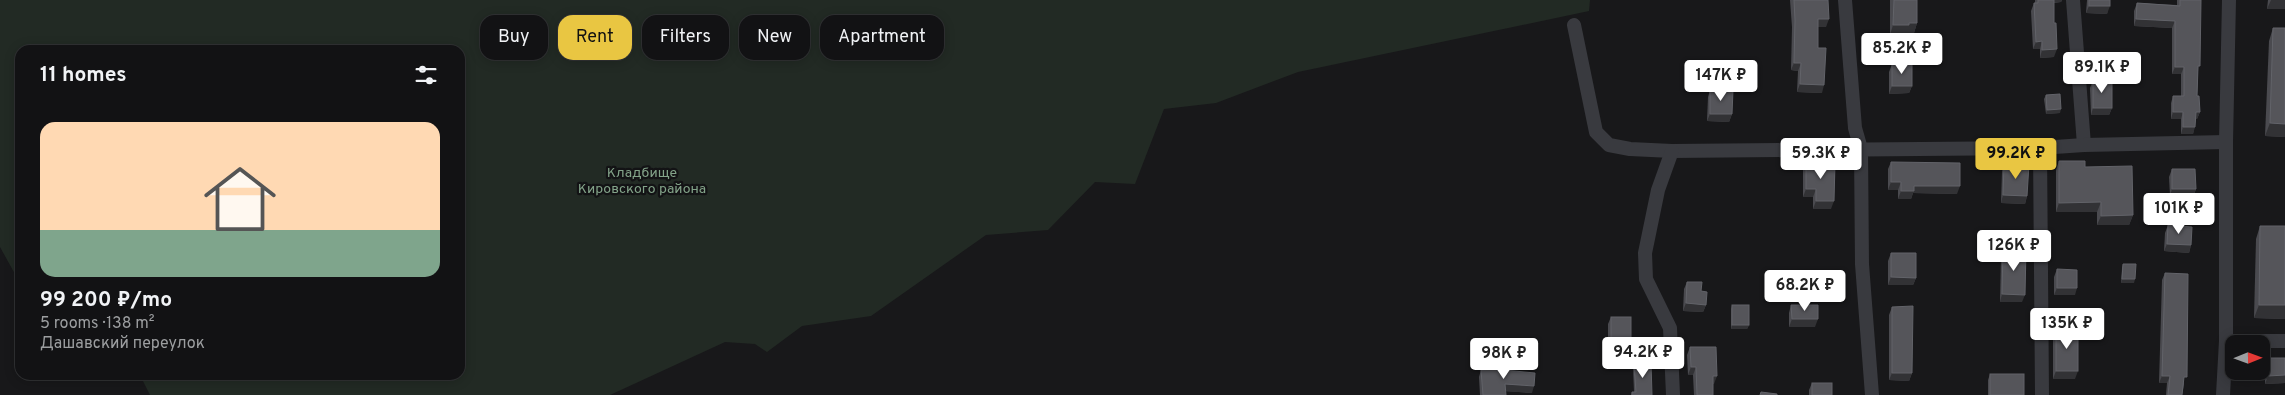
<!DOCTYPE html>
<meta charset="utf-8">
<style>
:root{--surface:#121214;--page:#1b1b1d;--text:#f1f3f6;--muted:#9c9ea0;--line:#313234;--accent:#e9c642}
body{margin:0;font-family:Overpass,sans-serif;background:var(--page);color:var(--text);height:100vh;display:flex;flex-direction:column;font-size:19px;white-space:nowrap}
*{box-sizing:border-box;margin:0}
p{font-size:16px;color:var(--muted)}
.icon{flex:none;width:28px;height:28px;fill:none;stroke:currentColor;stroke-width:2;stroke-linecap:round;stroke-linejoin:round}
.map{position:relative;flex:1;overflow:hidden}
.panel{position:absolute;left:15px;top:45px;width:450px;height:335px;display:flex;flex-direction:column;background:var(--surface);border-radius:15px;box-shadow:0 2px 12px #0003,0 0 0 1px var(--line)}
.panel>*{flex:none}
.hud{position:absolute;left:480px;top:15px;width:475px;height:45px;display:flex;gap:10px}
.needle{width:32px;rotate:89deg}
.controls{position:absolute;left:2225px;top:335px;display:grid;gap:10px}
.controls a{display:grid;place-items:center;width:45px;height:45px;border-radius:10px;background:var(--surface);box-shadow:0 2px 12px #0003,0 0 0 1px var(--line);font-size:25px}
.price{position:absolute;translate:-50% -42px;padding:0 11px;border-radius:5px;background:#fff;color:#222;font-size:16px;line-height:32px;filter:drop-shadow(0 1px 2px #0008)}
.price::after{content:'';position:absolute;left:50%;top:30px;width:15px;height:11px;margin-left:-8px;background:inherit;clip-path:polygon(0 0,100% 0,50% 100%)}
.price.current{background:var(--accent);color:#111}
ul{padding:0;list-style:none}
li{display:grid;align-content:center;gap:10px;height:265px;padding:0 25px}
li span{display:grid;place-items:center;height:155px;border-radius:15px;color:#555}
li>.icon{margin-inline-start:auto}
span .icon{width:90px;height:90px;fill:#fffc;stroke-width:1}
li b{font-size:21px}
h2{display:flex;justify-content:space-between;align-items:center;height:60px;padding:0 25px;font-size:21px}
.pill{padding:0 18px;border-radius:15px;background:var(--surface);box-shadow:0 2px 12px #0003,0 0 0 1px var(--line);font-size:18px;line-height:45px}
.pill.current{background:var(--accent);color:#111}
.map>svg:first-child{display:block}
.green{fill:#222a24}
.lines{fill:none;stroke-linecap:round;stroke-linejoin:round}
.minor{stroke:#393a3f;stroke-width:14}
.wall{fill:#4a4a4f}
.shaded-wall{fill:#323235}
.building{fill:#55555a;stroke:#626369}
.labels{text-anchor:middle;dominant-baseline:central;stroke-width:4.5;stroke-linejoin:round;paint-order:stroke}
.park-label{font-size:14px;fill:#83a389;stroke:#131315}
</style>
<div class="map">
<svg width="2285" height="395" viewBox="0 0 2285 395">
<rect width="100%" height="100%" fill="#18181a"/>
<path class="green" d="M0,0H1590L1589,11L1298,72L1216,103L1164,109L1135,184L1095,182L1048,230L986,235L871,316L802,326L767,352L755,344L725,342L610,395H150L140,375H460V50H20V283L0,247Z"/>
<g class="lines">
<g class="minor">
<path d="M1845,0L1855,128L1861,149L1862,264L1872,395"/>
<path d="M2073,0L2084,145"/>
<path d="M1574,25L1596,132L1609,145L1630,149L1672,151L2040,148L2084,145L2226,142"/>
<path d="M2040,148L2042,395"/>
<path d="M1672,151L1658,190L1645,253L1646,279L1670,328L1673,395"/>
<path d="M2226,341H2285"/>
<path d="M2223,395L2226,341V142L2229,0"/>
</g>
</g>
<g class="wall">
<path d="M1790,0H1828L1826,27H1818V48L1822,93L1797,92L1798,71L1791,70L1792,27Z"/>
<path d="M1890,0H1917V23L1914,33H1906L1905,35H1890Z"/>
<path d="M2035,0H2062L2061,2L2054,3V57L2040,58V49H2033L2031,11L2034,3H2035Z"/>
<path d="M2087,0H2110L2107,14L2086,13Z"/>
<path d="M2177,0H2201L2197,96L2200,112L2197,119H2196L2193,134H2181V119H2171V103L2173,96H2181V74H2172V28L2134,26V11L2137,3L2177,5Z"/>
<path d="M2268,0H2285V9H2267Z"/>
<path d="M2273,28L2285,137L2265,136L2269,41Z"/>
<path d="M1892,64L1912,86L1909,93L1889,94V72Z"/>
<path d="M2093,80L2112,108L2109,115H2091L2090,88Z"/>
<path d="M1710,90L1732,114L1729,122L1707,121L1708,97Z"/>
<path d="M2046,95L2060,113L2046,114L2044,99Z"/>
<path d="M2059,161L2085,167L2133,215L2129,225H2097V212H2056V170Z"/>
<path d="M1891,162L1957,194L1913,193L1911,199H1898V190H1888V169Z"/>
<path d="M1806,163L1831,209H1813V197H1803V170Z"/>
<path d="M2004,164L2027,196L2025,204L2001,203L2002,171Z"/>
<path d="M2172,169L2196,189L2193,197L2170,196L2169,177Z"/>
<path d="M2168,225L2191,245L2189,253L2164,251L2165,233Z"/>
<path d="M2260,226H2285V319L2254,318L2256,239Z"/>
<path d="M2003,249L2022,302H2000L2001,257Z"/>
<path d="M1891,253L1916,278L1913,285H1888V261Z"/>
<path d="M2123,264L2134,283H2121L2122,268Z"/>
<path d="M2057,269L2075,295H2054V277Z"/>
<path d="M2165,273L2184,384L2182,395H2166L2167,383H2159L2162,280Z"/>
<path d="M1687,282L1701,291L1706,305L1703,312L1683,311L1684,289Z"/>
<path d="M1732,305L1749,325L1747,329H1731V309Z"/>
<path d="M1791,305L1815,327H1789V313Z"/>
<path d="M1892,307L1912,373L1909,381L1889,380V315Z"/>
<path d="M1611,317L1631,338L1628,346L1608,345V324Z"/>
<path d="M2056,329L2075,379H2053V337Z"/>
<path d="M1690,347L1714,384H1713V395H1694L1693,375H1688L1687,355Z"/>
<path d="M2268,358H2285V383L2265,384V366Z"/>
<path d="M1634,364L1652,395H1631L1632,392H1634L1633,368Z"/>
<path d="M1481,370H1504L1532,393L1505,391L1506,395H1480L1479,377Z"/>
<path d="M1990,374L2024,395H1988V380Z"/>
<path d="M1812,383L1832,395H1809V390Z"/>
</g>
<g class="shaded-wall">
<path d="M2052,0H2062L2061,2L2051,3Z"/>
<path d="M2271,0H2285V9H2267Z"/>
<path d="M2089,6H2110L2107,14L2086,13Z"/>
<path d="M1818,19H1829L1826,27H1815Z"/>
<path d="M2136,19L2175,21L2172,28L2134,26Z"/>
<path d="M1909,23H1917L1914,33H1906L1905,35H1890L1893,25Z"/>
<path d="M2042,41L2040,49H2033L2036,42Z"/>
<path d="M2057,49L2054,57L2040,58L2042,50Z"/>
<path d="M1794,63H1801L1798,71L1791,70Z"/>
<path d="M2175,67H2184L2181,74H2172Z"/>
<path d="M1800,84L1824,85L1822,93L1797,92Z"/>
<path d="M1892,86H1912L1909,93L1889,94Z"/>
<path d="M2093,108H2112L2109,115H2091Z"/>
<path d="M2061,109L2060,113L2046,114L2047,110Z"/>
<path d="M2173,112H2183L2181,119H2171Z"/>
<path d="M2196,112H2200L2197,119H2193Z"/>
<path d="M1710,114H1732L1729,122L1707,121Z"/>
<path d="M2270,123L2285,124V137L2265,136Z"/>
<path d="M2183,127H2195L2193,134H2181Z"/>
<path d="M1891,182H1901L1898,190H1888Z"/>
<path d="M1914,186H1960L1957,194L1913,193L1911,199H1898L1901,191Z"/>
<path d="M1806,189H1816L1813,197H1803Z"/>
<path d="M2172,189H2196L2193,197L2170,196Z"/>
<path d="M2003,195L2027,196L2025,204L2001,203Z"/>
<path d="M1816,201H1834L1831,209H1813Z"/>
<path d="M2101,202L2097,212H2056L2059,203Z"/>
<path d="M2133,215L2129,225H2097L2101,216Z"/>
<path d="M2167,244L2191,245L2189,253L2164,251Z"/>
<path d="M1891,277L1916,278L1913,285H1888Z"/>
<path d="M2122,279H2135L2134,283H2121Z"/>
<path d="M2057,288H2077L2075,295H2054Z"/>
<path d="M2002,294L2025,295L2022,302H2000Z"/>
<path d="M1686,303L1706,305L1703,312L1683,311Z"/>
<path d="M2259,305H2285V319L2254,318Z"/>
<path d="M1792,319H1818L1815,327H1789Z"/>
<path d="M1732,325H1749L1747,329H1731Z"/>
<path d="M1611,338H1631L1628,346L1608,345Z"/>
<path d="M1691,367H1696L1693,375H1688Z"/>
<path d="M2056,371H2078L2075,379H2053Z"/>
<path d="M1892,373H1912L1909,381L1889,380Z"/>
<path d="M2285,375V383L2265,384L2268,376Z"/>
<path d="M1713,376H1717L1714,384H1710Z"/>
<path d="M2162,376H2170L2167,383H2159Z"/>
<path d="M1505,384L1534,386L1532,393L1502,391Z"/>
</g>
<g class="building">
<path d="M1794,0H1828L1829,19H1818V48H1826L1824,85L1800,84L1801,63H1794L1795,20Z"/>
<path d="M1894,0H1917V23H1909V25H1893Z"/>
<path d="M2038,0H2054V23H2056L2057,49L2042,50V41L2036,42L2034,3H2038Z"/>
<rect x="2089" y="0" width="21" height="6"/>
<path d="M2180,0H2201L2200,66H2198L2197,96H2199L2200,112H2196L2195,127H2183V112H2173V96H2184V67H2175V21L2136,19L2137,3L2180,6Z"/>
<path d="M2273,28H2285V124L2270,123Z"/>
<rect x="1892" y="64" width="20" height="22"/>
<rect x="2093" y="80" width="19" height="28"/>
<path d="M1710,90H1733L1732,114H1710Z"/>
<path d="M2060,94L2061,109L2047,110L2046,95Z"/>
<path d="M2059,161H2085V167L2132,166L2133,215L2101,216V202L2059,203Z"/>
<path d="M1891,162L1960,163V186H1914V191H1901V182H1891Z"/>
<path d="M1806,163H1835L1834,201H1816V189H1806Z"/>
<path d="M2004,164H2029L2027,196L2003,195Z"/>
<path d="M2172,169H2195L2196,189H2172Z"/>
<path d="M2168,225L2192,227L2191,245L2167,244Z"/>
<path d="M2260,226H2285V305H2259Z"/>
<path d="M2003,249H2026L2025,295L2002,294Z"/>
<path d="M1891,253H1916V278L1891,277Z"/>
<path d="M2123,264H2136L2135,279H2122Z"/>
<path d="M2057,269L2077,270V288H2057Z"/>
<path d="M2165,273L2188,274L2187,377H2184L2182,395H2168L2170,376H2162Z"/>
<path d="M1687,282H1702L1701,291L1707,292L1706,305L1686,303Z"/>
<rect x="1732" y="305" width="17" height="20"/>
<path d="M1791,305H1818V319H1792Z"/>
<path d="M1913,306L1912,373H1892V307Z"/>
<rect x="1611" y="317" width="20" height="21"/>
<rect x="2056" y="329" width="22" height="42"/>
<path d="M1690,347H1716L1717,376H1713V395H1697L1696,367H1691Z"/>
<path d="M2268,358H2285V375L2268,376Z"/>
<path d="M1651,363L1652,395H1632V392H1636L1634,364Z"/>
<path d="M1504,368V370L1535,373L1534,386L1505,384L1506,395H1483L1481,370Z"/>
<rect x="1990" y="374" width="34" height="21"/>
<rect x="1812" y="383" width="20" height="12"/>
<path d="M1761,392L1777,394V395H1760Z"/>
</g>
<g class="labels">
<g class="park-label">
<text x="642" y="173">Кладбище<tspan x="642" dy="16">Кировского района</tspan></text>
</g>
</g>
</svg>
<div class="controls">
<a><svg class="needle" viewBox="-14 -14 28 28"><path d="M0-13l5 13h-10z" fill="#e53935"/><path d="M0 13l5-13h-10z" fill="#9c9ea0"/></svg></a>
</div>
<b class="price" style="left:1902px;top:75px">85.2K ₽</b>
<b class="price" style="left:2102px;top:94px">89.1K ₽</b>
<b class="price" style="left:1721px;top:102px">147K ₽</b>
<b class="price" style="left:1821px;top:180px">59.3K ₽</b>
<b class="price current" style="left:2016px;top:180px">99.2K ₽</b>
<b class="price" style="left:2179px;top:235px">101K ₽</b>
<b class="price" style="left:2014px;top:272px">126K ₽</b>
<b class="price" style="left:1805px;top:312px">68.2K ₽</b>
<b class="price" style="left:2067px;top:350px">135K ₽</b>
<b class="price" style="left:1643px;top:379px">94.2K ₽</b>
<b class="price" style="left:1504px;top:380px">98K ₽</b>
<div class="hud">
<a class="pill">Buy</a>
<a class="pill current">Rent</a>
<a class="pill">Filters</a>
<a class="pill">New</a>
<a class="pill">Apartment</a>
</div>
<section class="panel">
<h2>11 homes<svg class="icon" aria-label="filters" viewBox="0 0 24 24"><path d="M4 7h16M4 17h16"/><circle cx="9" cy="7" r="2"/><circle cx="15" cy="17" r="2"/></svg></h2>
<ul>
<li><span style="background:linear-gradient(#ffd9b3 70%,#7fa58c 0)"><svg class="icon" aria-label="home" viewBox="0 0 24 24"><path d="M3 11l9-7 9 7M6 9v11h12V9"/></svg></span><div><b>99 200 ₽/mo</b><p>5 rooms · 138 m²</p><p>Дашавский переулок</p></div></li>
</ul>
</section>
</div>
